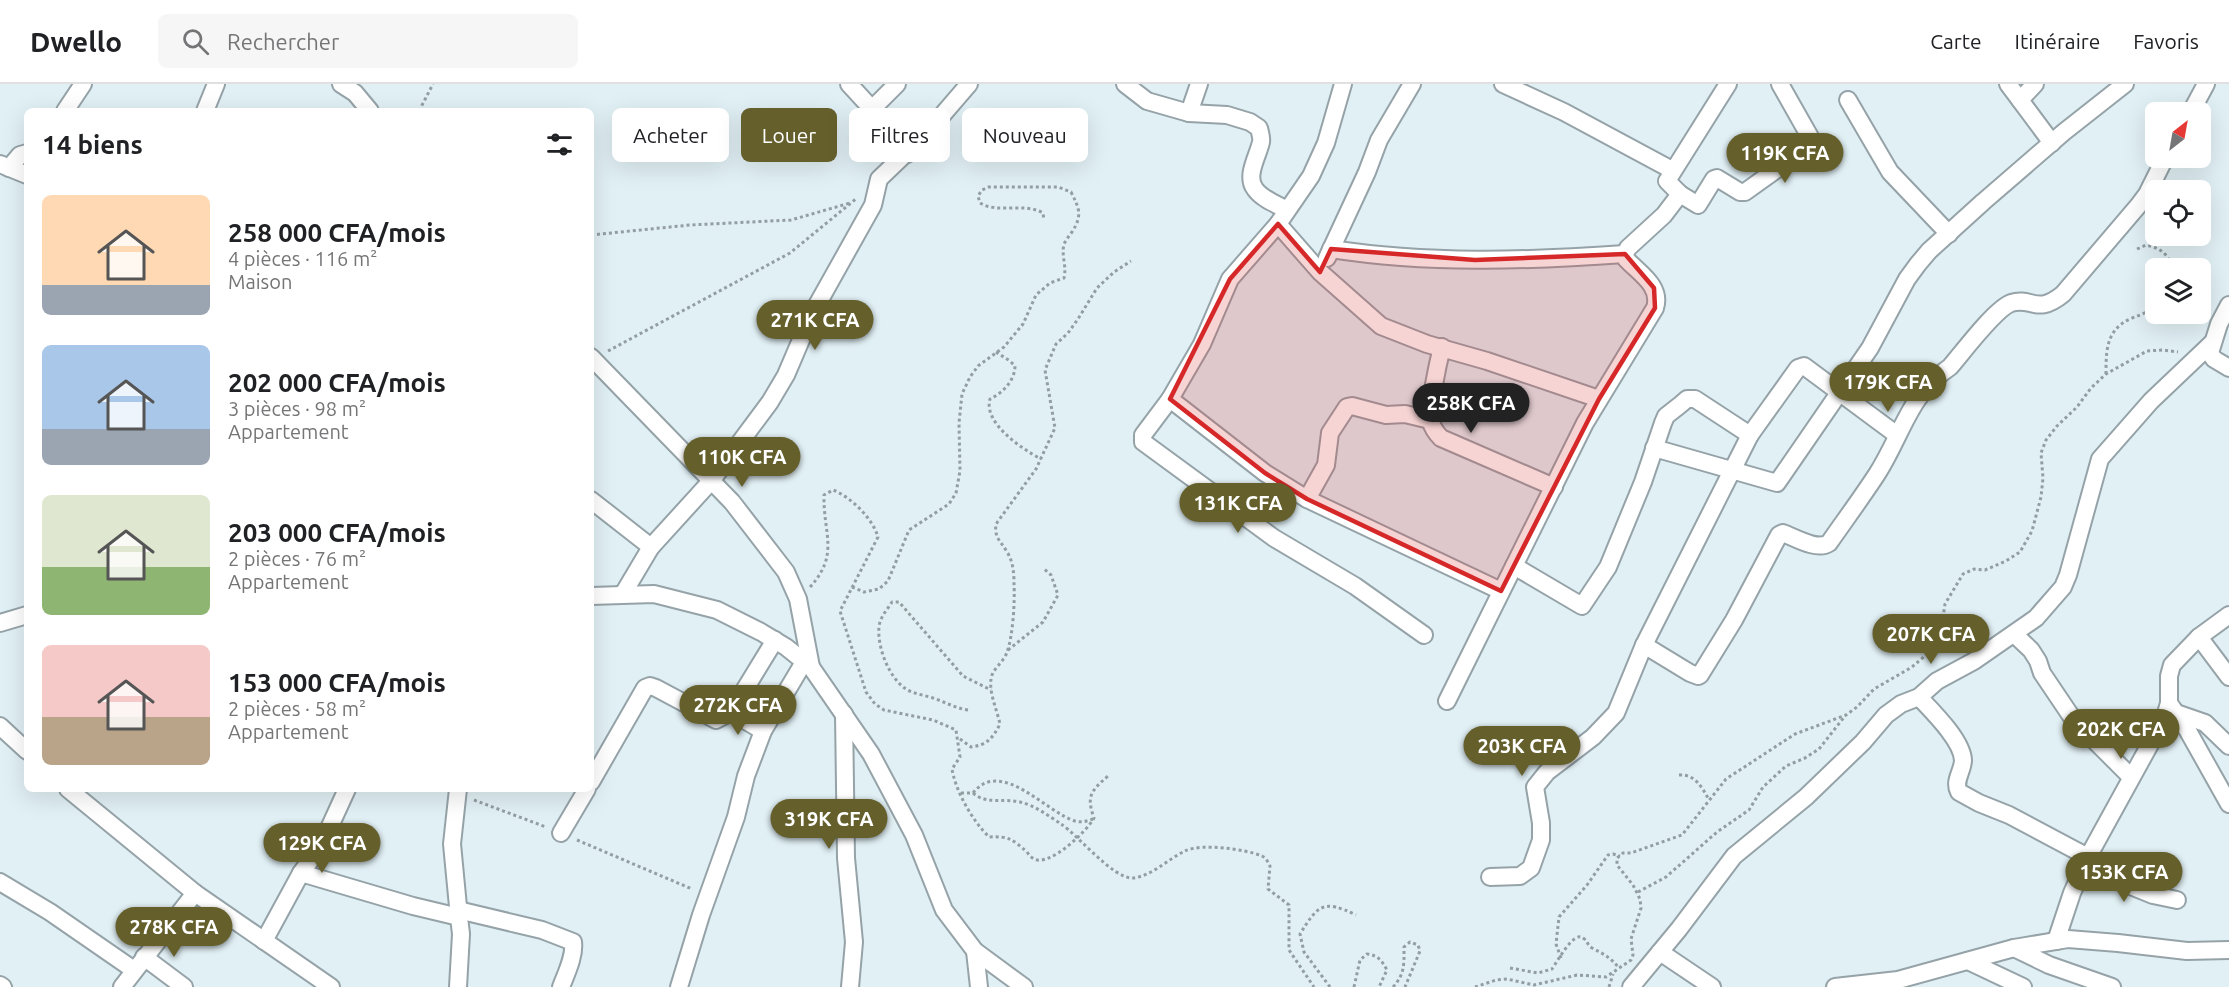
<!DOCTYPE html>
<html lang="fr">
<meta charset="utf-8">
<style>
:root{--surface:#fff;--page:#f6f6f6;--text:#202124;--muted:#757577;--line:#e0e0e0;--accent:#655f2c}
body{margin:0;font-family:Ubuntu,sans-serif;background:var(--page);color:var(--text);height:100vh;display:flex;flex-direction:column;font-size:22px;white-space:nowrap}
*{box-sizing:border-box;margin:0}
p{font-size:20px;color:var(--muted)}
.icon{flex:none;width:33px;height:33px;fill:none;stroke:currentColor;stroke-width:2;stroke-linecap:round;stroke-linejoin:round}
.map{position:relative;flex:1;overflow:hidden}
.panel{position:absolute;left:24px;top:24px;width:570px;height:684px;display:flex;flex-direction:column;background:var(--surface);border-radius:9px;box-shadow:0 6px 24px #0002}
.panel>*{flex:none}
.hud{position:absolute;left:612px;top:24px;width:570px;height:54px;display:flex;gap:12px}
.needle{width:39px;rotate:31deg}
.tools{position:absolute;left:2145px;top:18px;display:grid;gap:12px}
.tools a{display:grid;place-items:center;width:66px;height:66px;border-radius:9px;background:var(--surface);box-shadow:0 6px 24px #0002;font-size:30px}
.price{position:absolute;translate:-50% -51px;padding:0 14px;border-radius:21px;background:var(--accent);color:#fff;font-size:20px;line-height:39px;filter:drop-shadow(0 2px 3px #0008)}
.price::after{content:'';position:absolute;left:50%;top:36px;width:18px;height:14px;margin-left:-9px;background:inherit;clip-path:polygon(0 0,100% 0,50% 100%)}
.price.selected{background:#222;color:#fff}
ul{padding:0;list-style:none}
li{display:flex;align-items:center;gap:18px;height:150px;padding:0 18px}
li span{display:grid;place-items:center;flex:none;width:168px;height:120px;border-radius:9px;color:#555}
li>.icon{margin-inline-start:auto}
span .icon{width:72px;height:72px;fill:#fffc;stroke-width:1}
li b{font-size:26px}
h2{display:flex;justify-content:space-between;align-items:center;height:72px;padding:0 18px;font-size:26px}
.pill{padding:0 21px;border-radius:9px;background:var(--surface);box-shadow:0 6px 24px #0002;font-size:21px;line-height:54px}
.pill.selected{background:var(--accent);color:#fff}
header{display:flex;align-items:center;gap:36px;box-sizing:border-box;height:84px;padding:0 30px;background:var(--surface);border-bottom:2px solid var(--line)}
header strong{font-size:28px}
nav{display:flex;gap:33px;margin-inline-start:auto;font-size:21px}
.search{width:420px;height:54px;background:var(--page);display:flex;align-items:center;gap:15px;box-sizing:border-box;padding:0 21px;border-radius:9px;color:var(--muted);font-size:22px}
.map>svg:first-child{display:block}
.lines{fill:none;stroke-linecap:round;stroke-linejoin:round}
.minor-casing{stroke:#95a3a8;stroke-width:20}
.path{stroke:#939ea2;stroke-width:3;stroke-dasharray:3 3;stroke-linecap:butt}
.minor{stroke:#fff;stroke-width:16}
.marked{fill:#d62828;fill-opacity:0.2;stroke:#d62828;stroke-width:4.5;stroke-linejoin:round}
</style>
<header>
<strong>Dwello</strong>
<div class="search"><svg class="icon" aria-label="search" viewBox="0 0 24 24"><circle cx="10" cy="10" r="6"/><path d="M15 15l6 6"/></svg>Rechercher</div>
<nav><a>Carte</a><a>Itinéraire</a><a>Favoris</a></nav>
</header>
<div class="map">
<svg width="2229" height="903" viewBox="0 0 2229 903">
<rect width="100%" height="100%" fill="#e1f0f5"/>
<g class="lines">
<defs>
<g id="minor">
<path d="M341,0L355,9L370,27"/>
<path d="M849,0L872,25L907,70"/>
<path d="M1125,0L1147,17L1189,29L1227,31L1250,38L1259,44C1260,49 1262,54 1261,58C1258,72 1245,92 1255,105C1262,115 1276,120 1287,126"/>
<path d="M1343,0L1326,59L1311,92L1278,140L1230,195L1202,260L1170,315L1265,389L1307,415L1501,507"/>
<path d="M1503,0L1564,28L1672,86"/>
<path d="M2008,0L2020,16"/>
<path d="M2035,0L2020,16L2052,59"/>
<path d="M1848,16L1890,88L1949,150"/>
<path d="M872,25L897,0"/>
<path d="M65,27L83,0"/>
<path d="M205,27L216,0"/>
<path d="M2191,28L2206,0"/>
<path d="M1189,29L1199,0"/>
<path d="M0,80L27,91"/>
<path d="M9,84L20,71L27,69"/>
<path d="M1680,110L1698,121L1714,95L1717,94L1740,108H1745L1809,62L1810,53L1780,0"/>
<path d="M1278,140L1320,188L1381,242L1427,260L1487,277L1599,315"/>
<path d="M1331,165C1428,180 1526,177 1625,170"/>
<path d="M1327,174L1367,88L1379,56L1412,0"/>
<path d="M2229,221L2219,240L2210,269L2214,275L2229,284"/>
<path d="M1442,263C1438,279 1428,324 1431,338C1433,345 1436,349 1441,354L1554,403"/>
<path d="M591,273L732,418L786,488L798,515L811,583"/>
<path d="M1170,315L1143,351V358L1274,454L1355,502L1424,551"/>
<path d="M1654,364L1777,399L1870,264L1907,195L1918,180L1929,167L1983,118L2064,48L2125,0"/>
<path d="M1307,415L1326,381L1330,349L1347,323L1352,322L1386,331L1405,330L1430,336"/>
<path d="M591,416L651,463"/>
<path d="M1514,482L1582,522L1608,483L1643,398L1663,339L1666,332L1680,321L1687,315H1695L1750,351"/>
<path d="M623,510L651,463L712,396L770,318L786,291L812,230L873,121L879,95L926,50L969,0"/>
<path d="M591,512L654,510L717,526L761,548L786,563L811,583L871,670L914,751L944,826L975,867L1024,903"/>
<path d="M0,539L27,531"/>
<path d="M2014,550L2031,566L2038,577L2042,589L2073,635L2131,693"/>
<path d="M2199,553L2229,593"/>
<path d="M1644,561L1690,589L1698,592L1700,591L1734,536L1779,451L1783,449C1796,454 1817,467 1829,459C1845,436 1862,413 1877,390C1902,351 1909,310 1950,283C1963,268 1995,225 2011,219C2032,212 2036,232 2063,210L2138,122L2147,110L2165,74"/>
<path d="M1919,613C1932,627 1962,656 1963,676C1963,687 1953,697 1959,708L1979,719L2009,731L2088,773"/>
<path d="M1447,617L1585,339L1655,224C1662,202 1639,189 1626,175L1625,170L1628,164L1664,131L1680,110L1667,97L1728,0"/>
<path d="M2169,619L2188,647L2229,720"/>
<path d="M731,628L763,647"/>
<path d="M2176,629L2205,639L2229,662"/>
<path d="M844,630L846,774L854,858L850,903"/>
<path d="M0,642L27,667"/>
<path d="M591,698L645,604L650,602L656,604L716,636L731,628L775,556"/>
<path d="M68,705L195,809L331,903"/>
<path d="M458,705L452,760L459,833"/>
<path d="M561,749L587,705"/>
<path d="M2084,783L2153,811L2177,816"/>
<path d="M301,789L413,822L459,833L461,850L458,903"/>
<path d="M1490,793L1520,792L1531,784L1541,756V739L1535,703L1547,688L1593,653L1616,629L1644,561L1750,351L1798,284L1804,282L1897,351"/>
<path d="M0,798L50,828L134,886"/>
<path d="M458,826L542,846L573,858C575,872 566,890 561,903"/>
<path d="M264,857L301,789L321,762L347,705"/>
<path d="M2056,857L2072,809L2088,773L2165,633L2169,619V592L2172,581L2199,553L2229,531"/>
<path d="M2014,864L2049,881L2112,903"/>
<path d="M975,867L979,903"/>
<path d="M1660,868L1712,903"/>
<path d="M144,873L184,903"/>
<path d="M1968,877L2023,903"/>
<path d="M0,901L3,903"/>
<path d="M122,903L195,809"/>
<path d="M679,903L701,831L736,733L746,692L763,647L804,578"/>
<path d="M1631,903L1679,845L1734,772L1806,713L1863,658L1886,631L1901,620L1919,613L1937,597L1974,577L2036,534L2063,503L2068,491L2100,375L2151,317L2212,259"/>
<path d="M1835,903L1898,896L2014,864L2068,855L2118,859L2187,867L2229,866"/>
</g>
</defs>
<use href="#minor" class="minor-casing"/>
<g class="path">
<path d="M419,27L433,0"/>
<path d="M591,151L690,141L791,136L850,119"/>
<path d="M2137,165L2146,161C2160,164 2169,170 2172,184"/>
<path d="M608,267L790,169L857,114"/>
<path d="M996,268L1010,277L1015,282C1015,296 1003,309 990,315C983,339 1022,365 1041,375"/>
<path d="M2106,290C2106,267 2106,246 2130,235C2139,231 2148,229 2156,222"/>
<path d="M810,503C840,470 823,450 824,411L833,406C851,413 873,435 878,453L840,527L866,608L875,620L884,626L933,636L956,646L960,673L952,685C956,708 972,736 989,753C1009,752 1012,755 1027,768C1029,771 1031,773 1034,775C1050,783 1087,747 1094,734C1086,712 1091,707 1108,692"/>
<path d="M852,503L864,508L879,505L888,497L909,446L949,420L956,409L960,387L959,339L962,310L970,293L978,282L1004,263L1023,240L1036,211L1050,199L1064,194C1067,182 1061,172 1064,160C1066,156 1069,152 1072,148C1083,131 1079,124 1071,108L1058,103H989L982,106L978,112L980,119C998,130 1024,118 1043,129L1044,136"/>
<path d="M1008,566L1043,538L1058,511L1051,491L1043,484"/>
<path d="M968,626C955,624 945,618 933,614C924,611 914,610 906,605C889,594 877,563 879,543C880,533 887,526 892,518H899L963,592L991,606"/>
<path d="M960,655L971,663C987,661 993,654 1000,640C997,626 989,609 991,595C992,585 1004,578 1007,568C1013,552 1015,517 1014,500C1014,489 1013,477 1007,468C1001,457 994,454 996,440L1036,385L1055,344L1045,286L1056,260L1068,249L1078,235L1097,204L1114,188L1131,177"/>
<path d="M1679,691C1695,690 1702,703 1709,716"/>
<path d="M961,709H973C1001,673 1047,729 1075,737C1082,739 1087,737 1093,735"/>
<path d="M973,709C987,721 1003,714 1020,718C1034,721 1049,732 1061,740C1078,751 1113,795 1133,794C1152,792 1168,775 1185,767C1201,759 1245,765 1262,772C1266,774 1268,778 1270,782L1268,805L1289,821V866L1314,903"/>
<path d="M474,716L546,743"/>
<path d="M577,756L692,805"/>
<path d="M1638,808L1666,793L1717,748L1749,726L1763,703L1786,682L1805,674L1819,665L1845,632"/>
<path d="M1561,874L1556,860L1559,833L1587,801L1608,771L1613,770L1620,772"/>
<path d="M1510,884L1538,889L1552,885C1557,878 1574,846 1583,854C1588,857 1587,861 1592,864C1604,870 1611,874 1619,884"/>
<path d="M1330,903L1304,868L1300,850C1318,821 1323,815 1356,831"/>
<path d="M1354,903L1360,876L1367,870C1378,871 1382,877 1387,886L1379,903"/>
<path d="M1393,903C1405,890 1404,880 1404,863L1410,858L1418,861L1420,867L1405,903"/>
<path d="M1475,903L1496,896L1507,895L1534,901L1577,891L1606,893L1631,876L1633,871L1631,855L1641,824L1640,815L1633,801L1617,781V774L1623,769H1631L1682,751L1726,695L1795,650L1846,631L1857,623L1874,605L1912,583L1926,571L1940,552L1945,520L1963,490L1974,485L1985,486L2006,477L2020,468L2032,447L2041,413L2043,394L2041,369L2046,356L2057,342L2077,323L2091,304L2106,290L2147,267L2163,266L2178,268"/>
<path d="M1609,903L1613,890"/>
</g>
<use href="#minor" class="minor"/>
</g>
<path class="marked" d="M1278,140L1320,188L1331,165L1475,176L1625,170L1654,204L1655,224L1599,315L1501,507L1307,415L1265,389L1170,315L1230,195Z"/>
</svg>
<div class="tools">
<a><svg class="needle" viewBox="-14 -14 28 28"><path d="M0-13l5 13h-10z" fill="#e53935"/><path d="M0 13l5-13h-10z" fill="#757577"/></svg></a>
<a><svg class="icon" aria-label="locate" viewBox="0 0 24 24"><circle cx="12" cy="12" r="6"/><path d="M12 2v4M12 18v4M2 12h4M18 12h4"/></svg></a>
<a><svg class="icon" aria-label="layers" viewBox="0 0 24 24"><path d="M12 4l9 5-9 5-9-5zM3 14l9 5 9-5"/></svg></a>
</div>
<b class="price" style="left:1785px;top:100px">119K CFA</b>
<b class="price" style="left:815px;top:267px">271K CFA</b>
<b class="price" style="left:1888px;top:329px">179K CFA</b>
<b class="price selected" style="left:1471px;top:350px">258K CFA</b>
<b class="price" style="left:742px;top:404px">110K CFA</b>
<b class="price" style="left:1238px;top:450px">131K CFA</b>
<b class="price" style="left:1931px;top:581px">207K CFA</b>
<b class="price" style="left:738px;top:652px">272K CFA</b>
<b class="price" style="left:2121px;top:676px">202K CFA</b>
<b class="price" style="left:1522px;top:693px">203K CFA</b>
<b class="price" style="left:829px;top:766px">319K CFA</b>
<b class="price" style="left:322px;top:790px">129K CFA</b>
<b class="price" style="left:2124px;top:819px">153K CFA</b>
<b class="price" style="left:174px;top:874px">278K CFA</b>
<div class="hud">
<a class="pill">Acheter</a>
<a class="pill selected">Louer</a>
<a class="pill">Filtres</a>
<a class="pill">Nouveau</a>
</div>
<section class="panel">
<h2>14 biens<svg class="icon" aria-label="filters" viewBox="0 0 24 24"><path d="M4 7h16M4 17h16"/><circle cx="9" cy="7" r="2"/><circle cx="15" cy="17" r="2"/></svg></h2>
<ul>
<li><span style="background:linear-gradient(#ffd9b3 75%,#9aa5b1 0)"><svg class="icon" aria-label="home" viewBox="0 0 24 24"><path d="M3 11l9-7 9 7M6 9v11h12V9"/></svg></span><div><b>258 000 CFA/mois</b><p>4 pièces · 116 m²</p><p>Maison</p></div></li>
<li><span style="background:linear-gradient(#a9c7e8 70%,#9aa5b1 0)"><svg class="icon" aria-label="home" viewBox="0 0 24 24"><path d="M3 11l9-7 9 7M6 9v11h12V9"/></svg></span><div><b>202 000 CFA/mois</b><p>3 pièces · 98 m²</p><p>Appartement</p></div></li>
<li><span style="background:linear-gradient(#dfe7d0 60%,#8fb573 0)"><svg class="icon" aria-label="home" viewBox="0 0 24 24"><path d="M3 11l9-7 9 7M6 9v11h12V9"/></svg></span><div><b>203 000 CFA/mois</b><p>2 pièces · 76 m²</p><p>Appartement</p></div></li>
<li><span style="background:linear-gradient(#f6c9c9 60%,#b9a48a 0)"><svg class="icon" aria-label="home" viewBox="0 0 24 24"><path d="M3 11l9-7 9 7M6 9v11h12V9"/></svg></span><div><b>153 000 CFA/mois</b><p>2 pièces · 58 m²</p><p>Appartement</p></div></li>
</ul>
</section>
</div>
